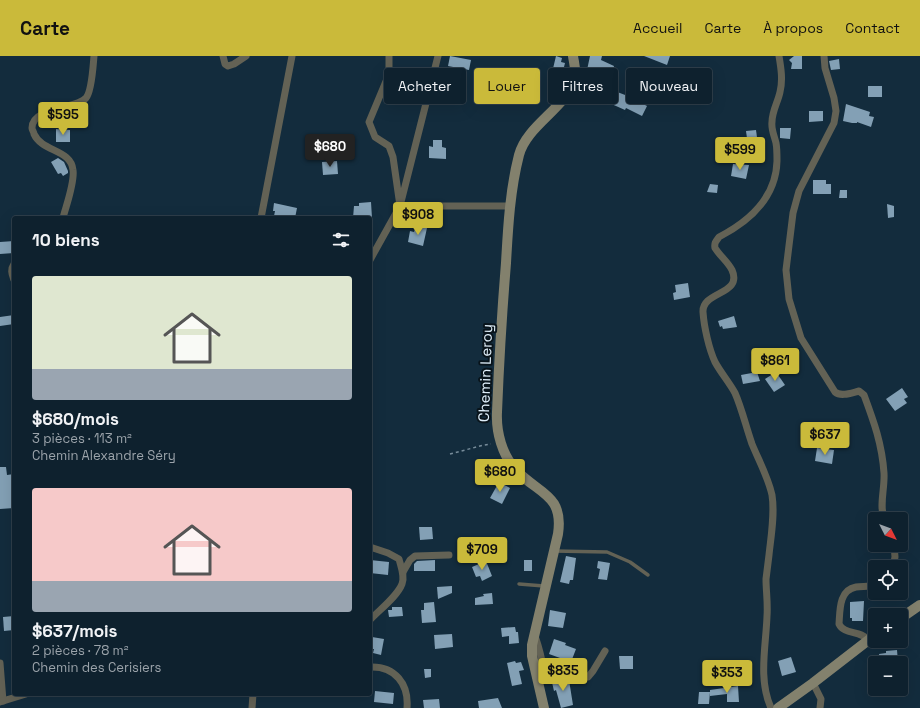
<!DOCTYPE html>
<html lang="fr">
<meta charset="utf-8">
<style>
:root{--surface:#0e212e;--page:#1c2e3a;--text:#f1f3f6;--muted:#9ba3aa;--line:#2e3e4a;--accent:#caba3a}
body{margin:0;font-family:"Space Grotesk",sans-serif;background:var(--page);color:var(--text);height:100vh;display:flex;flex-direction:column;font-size:15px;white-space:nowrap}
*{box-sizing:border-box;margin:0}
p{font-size:13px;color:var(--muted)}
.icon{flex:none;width:22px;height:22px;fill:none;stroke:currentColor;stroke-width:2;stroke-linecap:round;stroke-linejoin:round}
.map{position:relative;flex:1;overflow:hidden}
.side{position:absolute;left:12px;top:160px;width:360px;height:480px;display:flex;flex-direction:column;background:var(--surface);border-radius:4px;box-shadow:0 4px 16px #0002,0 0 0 1px var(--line)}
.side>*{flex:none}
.banner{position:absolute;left:384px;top:12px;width:380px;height:36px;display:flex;gap:8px}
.needle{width:26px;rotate:132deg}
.controls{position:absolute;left:868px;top:456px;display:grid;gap:8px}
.controls a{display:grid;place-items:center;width:40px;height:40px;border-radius:4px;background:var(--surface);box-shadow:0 4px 16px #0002,0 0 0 1px var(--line);font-size:20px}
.price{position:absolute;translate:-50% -34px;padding:0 9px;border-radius:4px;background:var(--accent);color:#111;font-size:13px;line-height:26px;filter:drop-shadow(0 1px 2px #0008)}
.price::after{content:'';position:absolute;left:50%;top:24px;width:12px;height:9px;margin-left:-6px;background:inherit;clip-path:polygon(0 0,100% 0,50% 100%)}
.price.selected{background:#222;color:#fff}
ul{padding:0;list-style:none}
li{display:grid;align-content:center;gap:8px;height:212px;padding:0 20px}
li span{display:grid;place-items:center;height:124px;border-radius:4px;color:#555}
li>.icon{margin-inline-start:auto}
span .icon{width:72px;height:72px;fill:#fffc;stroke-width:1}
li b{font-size:17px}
h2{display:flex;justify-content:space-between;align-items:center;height:48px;padding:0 20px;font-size:17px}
.chip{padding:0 14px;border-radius:4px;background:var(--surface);box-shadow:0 4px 16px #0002,0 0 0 1px var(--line);font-size:14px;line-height:36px}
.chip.selected{background:var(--accent);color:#111}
header{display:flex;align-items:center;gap:24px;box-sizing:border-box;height:56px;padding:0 20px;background:var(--accent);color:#111}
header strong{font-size:19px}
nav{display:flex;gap:22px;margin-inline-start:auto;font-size:14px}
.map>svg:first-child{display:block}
.building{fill:#83a0b5}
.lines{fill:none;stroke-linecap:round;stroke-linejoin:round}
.path{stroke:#778c9a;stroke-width:1.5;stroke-dasharray:3 3;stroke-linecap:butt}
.lane{stroke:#636255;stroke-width:3.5}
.street{stroke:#636255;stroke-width:7}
.secondary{stroke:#83816d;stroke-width:10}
.labels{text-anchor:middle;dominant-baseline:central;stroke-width:4;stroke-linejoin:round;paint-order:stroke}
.street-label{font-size:15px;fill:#dfeef9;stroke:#09141b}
</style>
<header>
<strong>Carte</strong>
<nav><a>Accueil</a><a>Carte</a><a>À propos</a><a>Contact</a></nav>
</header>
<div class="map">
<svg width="920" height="652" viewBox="0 0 920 652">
<rect width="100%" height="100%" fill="#132c3d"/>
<g class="building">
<path d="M450,0L471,4L469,14L448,10Z"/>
<path d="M556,0L562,2L561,6L565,7L561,23L551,21Z"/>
<path d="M590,0H602L601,4L614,10L608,37L588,31L592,16L587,14Z"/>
<path d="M644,0H670L667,9Z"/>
<path d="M794,0H802V13H791L792,7L789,4Z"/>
<path d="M839,3L840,13L831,14L829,5Z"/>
<rect x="868" y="30" width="14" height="11"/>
<path d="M612,34L633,42L634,38L645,43V49L647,50L642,60L626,52L625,54L607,46Z"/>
<path d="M846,48L870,56L869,60L874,61L871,71L857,66V67H852L843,65Z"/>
<path d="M809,55H823V65L809,66Z"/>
<path d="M780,72H791L790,83L780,82Z"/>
<path d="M56,73L70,74V86H56Z"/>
<path d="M756,74L760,103L750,104L746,75Z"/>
<path d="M433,84H442V91L446,92V103L429,102V90L433,91Z"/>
<path d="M58,102L64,106L68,115V117L63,120L61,117L58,118L51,106Z"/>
<path d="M337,105L338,118L323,119L322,106Z"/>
<path d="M733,108L749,109L746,123L731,120Z"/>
<path d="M813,124H826V128H831V138H813Z"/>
<path d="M710,128L718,129L717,137L707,136Z"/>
<path d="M840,134H847V142H839Z"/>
<path d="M371,146L372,162H353L354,150H359V147Z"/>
<path d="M274,147L297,152L295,162L288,160L287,162H282L274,160L275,155H273Z"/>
<path d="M887,148L894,150V161L888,162Z"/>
<path d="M416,169L427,172L423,190L408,186L410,175L414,176Z"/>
<path d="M14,185V197L0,198V186Z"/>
<path d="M688,227L690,241L674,244L673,237L676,236L675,229Z"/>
<path d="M14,259V268L0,270V261Z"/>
<path d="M734,260L737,271L723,273L722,270L720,271L718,265Z"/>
<path d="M757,316L760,325L743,328L741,319Z"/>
<path d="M776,316L785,329L774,336L765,323Z"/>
<path d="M902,332L908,341L904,343L907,347L895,355L886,343Z"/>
<path d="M817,392L834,394L832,408L815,405Z"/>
<path d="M0,411H6L7,419L14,418V452L0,453Z"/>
<path d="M499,426L510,432L502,448L490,442Z"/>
<path d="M419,471H432L433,483L420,484Z"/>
<path d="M566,500L576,502L573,524H570L569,528L560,526Z"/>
<path d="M370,504L389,506L388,519L370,517Z"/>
<path d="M435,504V515H414V508L417,505Z"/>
<rect x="524" y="504" width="8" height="11"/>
<path d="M486,505L492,520L482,525L480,520L476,521L472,511Z"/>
<path d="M598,505L610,507L607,524L598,523L600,513L597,512Z"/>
<path d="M452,530V537L438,543L437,531Z"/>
<path d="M492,537L493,548L475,549V542L484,540L483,538Z"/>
<path d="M881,537H890L888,544L881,543Z"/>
<path d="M864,545L863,565H852V562H850V546Z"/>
<path d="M434,546L436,566L422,567L421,554H424V547Z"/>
<path d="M392,551H402L403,560L389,561L388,554H392Z"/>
<path d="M550,554L566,557L563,572L548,570Z"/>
<path d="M14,560V574L4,575L3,561Z"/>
<path d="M515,571L516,576H518L519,587L509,588V580L502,581L501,572Z"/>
<path d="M452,578L453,591L435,593L434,579Z"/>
<path d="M372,581L384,583L381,599L373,597L374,593H370Z"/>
<path d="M554,583L566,587L565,589L576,593L571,606L549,598Z"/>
<path d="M897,594L898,606L880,607L879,598L886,597V595Z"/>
<path d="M619,600H633V613H620Z"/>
<path d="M791,601L796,616L782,620L778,605Z"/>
<path d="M515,605L516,607L521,606L524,614L519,615L522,628L512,630L507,607Z"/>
<path d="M424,613H431V621L425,622Z"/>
<path d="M556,621L560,622L561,625L569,624L573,649L561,652L556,634L554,635L551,622Z"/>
<path d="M738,630L739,646H727V638L710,640V634Z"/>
<path d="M375,635L394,637L393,648L374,646Z"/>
<path d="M699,636H710L709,648H698Z"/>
<path d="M498,642L502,652H479L478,645Z"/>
<path d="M439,643L440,652H424L423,644Z"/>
</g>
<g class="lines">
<path class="path" d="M450,398L484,389L491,388"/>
<g class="lane">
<path d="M554,495L607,496L630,506L648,519"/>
<path d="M519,528L544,530"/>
</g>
<g class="street">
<path d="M223,0L225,8L228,10L234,8L246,0"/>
<path d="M438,0L400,150H510"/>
<path d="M824,0L825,12L834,42L836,55L834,67L799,135L793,157L786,214L789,243L801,282L835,336C841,341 851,337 859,335L864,339C874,366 882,388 884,417C885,432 879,449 884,463"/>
<path d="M63,162C66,150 75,126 73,114C71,93 42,96 34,78C34,76 32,74 32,72C32,51 77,53 86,42C92,35 93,10 94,0"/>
<path d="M261,162L292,0"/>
<path d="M370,204L400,150L393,101L389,90L375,81L369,66L389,18V0"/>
<path d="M14,208C10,214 12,218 14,224"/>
<path d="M370,491L388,497L399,503C401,511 405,520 402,528C397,541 379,554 370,564"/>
<path d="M893,511L895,501L894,489"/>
<path d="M403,516L410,504L415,500L449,499"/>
<path d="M534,578C538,587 540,596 542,605C546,617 577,620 588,621L593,615L605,595"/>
<path d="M868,584C861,574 844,579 839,568C840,554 839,534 856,531C862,530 869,531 875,529"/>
<path d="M0,607L3,645"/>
<path d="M370,611C395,610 409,628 407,652"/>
<path d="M813,627L821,643L820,652"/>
<path d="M0,646L26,638"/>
<path d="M252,652L253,638"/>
<path d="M771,652C758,623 766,590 767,560C768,547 766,535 766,523C767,515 768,507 769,499C771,480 775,458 772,439C768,421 759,405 752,388C746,371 742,353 735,337C729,326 721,317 715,306C709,293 704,271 703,256C702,235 743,239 732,214C728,206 720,200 715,192C714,187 716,185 719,181C750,165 776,142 777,105C777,99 777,92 776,87C774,79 771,73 772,66C772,55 778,46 780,36C783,24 781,12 779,0"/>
</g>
<g class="secondary">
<path d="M901,562L920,549"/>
<path d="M544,652L532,600V589L558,478C564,438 538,438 516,414C502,399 496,376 497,356C499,306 502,256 506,207C508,171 510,134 519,99C527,69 566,52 574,24C577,17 574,7 573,0"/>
<path d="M778,652L813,627L875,579"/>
</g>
</g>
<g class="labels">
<g class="street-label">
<text transform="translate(485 317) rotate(-88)">Chemin Leroy</text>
</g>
</g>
</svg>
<div class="controls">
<a><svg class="needle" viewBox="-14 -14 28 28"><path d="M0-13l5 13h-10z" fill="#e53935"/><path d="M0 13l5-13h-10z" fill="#9ba3aa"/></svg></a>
<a><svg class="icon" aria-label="locate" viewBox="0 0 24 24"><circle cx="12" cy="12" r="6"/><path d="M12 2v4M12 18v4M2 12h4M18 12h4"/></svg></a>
<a>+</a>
<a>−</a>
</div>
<b class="price" style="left:63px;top:80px">$595</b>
<b class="price selected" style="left:330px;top:112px">$680</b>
<b class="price" style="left:740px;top:115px">$599</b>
<b class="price" style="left:418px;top:180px">$908</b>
<b class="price" style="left:775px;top:326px">$861</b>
<b class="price" style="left:825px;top:400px">$637</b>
<b class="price" style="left:500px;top:437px">$680</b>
<b class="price" style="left:482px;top:515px">$709</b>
<b class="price" style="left:563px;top:636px">$835</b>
<b class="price" style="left:727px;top:638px">$353</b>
<div class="banner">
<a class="chip">Acheter</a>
<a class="chip selected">Louer</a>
<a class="chip">Filtres</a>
<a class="chip">Nouveau</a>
</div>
<section class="side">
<h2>10 biens<svg class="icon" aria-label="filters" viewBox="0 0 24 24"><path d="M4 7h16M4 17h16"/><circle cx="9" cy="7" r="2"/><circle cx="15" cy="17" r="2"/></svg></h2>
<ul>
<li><span style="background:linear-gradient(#dfe7d0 75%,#9aa5b1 0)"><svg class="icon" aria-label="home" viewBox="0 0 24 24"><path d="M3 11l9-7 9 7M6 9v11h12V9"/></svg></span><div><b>$680/mois</b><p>3 pièces · 113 m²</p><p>Chemin Alexandre Séry</p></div></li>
<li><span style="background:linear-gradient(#f6c9c9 75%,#9aa5b1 0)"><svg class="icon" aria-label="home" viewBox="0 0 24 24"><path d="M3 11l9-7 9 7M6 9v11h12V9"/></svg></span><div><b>$637/mois</b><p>2 pièces · 78 m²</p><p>Chemin des Cerisiers</p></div></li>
</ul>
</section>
</div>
